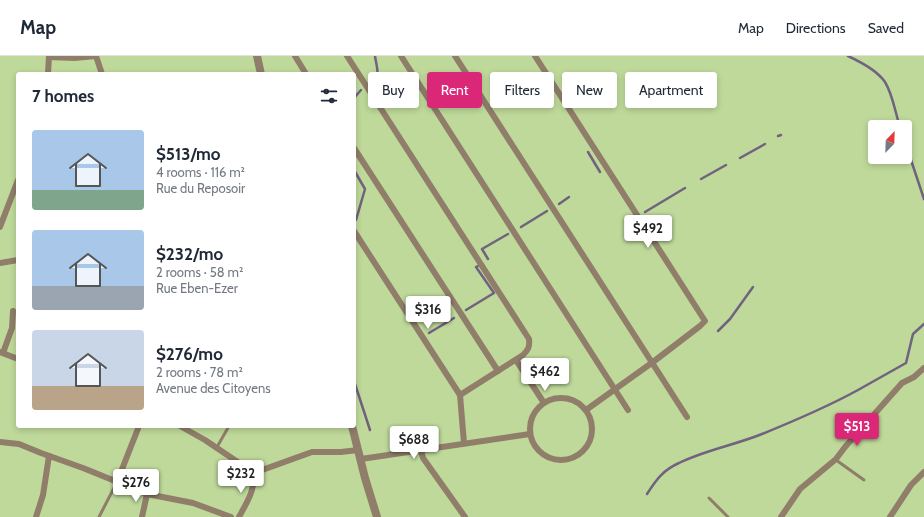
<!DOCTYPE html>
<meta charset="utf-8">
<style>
:root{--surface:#fff;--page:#f2f2f3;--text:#1f2937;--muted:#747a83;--line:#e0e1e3;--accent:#db2777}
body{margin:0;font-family:Cabin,sans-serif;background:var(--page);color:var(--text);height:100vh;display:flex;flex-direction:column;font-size:15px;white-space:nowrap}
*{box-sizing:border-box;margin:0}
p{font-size:13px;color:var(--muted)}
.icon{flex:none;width:22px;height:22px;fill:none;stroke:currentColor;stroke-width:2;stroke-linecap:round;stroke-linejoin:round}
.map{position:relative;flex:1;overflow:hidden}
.panel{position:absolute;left:16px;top:16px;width:340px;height:356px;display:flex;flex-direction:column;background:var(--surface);border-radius:4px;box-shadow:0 2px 6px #0003}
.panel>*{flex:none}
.top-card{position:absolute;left:368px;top:16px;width:380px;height:36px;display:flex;gap:8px}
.needle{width:26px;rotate:23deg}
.controls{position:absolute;left:868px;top:64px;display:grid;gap:8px}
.controls a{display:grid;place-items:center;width:44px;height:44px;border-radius:4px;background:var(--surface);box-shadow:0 2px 6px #0003;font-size:20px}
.price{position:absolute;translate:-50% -34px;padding:0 9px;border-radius:4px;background:#fff;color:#222;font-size:13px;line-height:26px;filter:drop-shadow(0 1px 2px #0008)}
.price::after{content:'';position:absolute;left:50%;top:24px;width:12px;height:9px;margin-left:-6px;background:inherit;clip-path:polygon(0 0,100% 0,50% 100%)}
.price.current{background:var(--accent);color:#fff}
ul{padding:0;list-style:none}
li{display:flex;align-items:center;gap:12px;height:100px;padding:0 16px}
li span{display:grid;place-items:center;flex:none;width:112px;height:80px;border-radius:4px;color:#555}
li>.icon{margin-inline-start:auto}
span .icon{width:48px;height:48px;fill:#fffc;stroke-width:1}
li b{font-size:17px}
h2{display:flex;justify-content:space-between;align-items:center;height:48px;padding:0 16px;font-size:17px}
.tag{padding:0 14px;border-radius:4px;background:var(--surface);box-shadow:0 2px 6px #0003;font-size:14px;line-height:36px}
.tag.current{background:var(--accent);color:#fff}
header{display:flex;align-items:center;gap:24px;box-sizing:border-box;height:56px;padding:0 20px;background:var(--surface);border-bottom:1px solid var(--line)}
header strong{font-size:19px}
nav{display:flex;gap:22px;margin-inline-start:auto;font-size:14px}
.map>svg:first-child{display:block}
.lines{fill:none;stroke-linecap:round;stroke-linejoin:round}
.stream{stroke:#71627f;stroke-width:2.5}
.service{stroke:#907d6a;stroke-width:3}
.minor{stroke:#907d6a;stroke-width:6}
.tertiary{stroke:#907d6a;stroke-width:8}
</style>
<header>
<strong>Map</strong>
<nav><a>Map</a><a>Directions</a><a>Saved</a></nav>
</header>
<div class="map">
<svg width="924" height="461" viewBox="0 0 924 461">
<rect width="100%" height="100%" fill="#bed99a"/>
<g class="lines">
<g class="stream">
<path d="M848,0C861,6 877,14 885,26C893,39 895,56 900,71"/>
<path d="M373,26C381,21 376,8 375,0"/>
<path d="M354,42L361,34"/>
<path d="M778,80L781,79"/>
<path d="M905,86L924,143"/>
<path d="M588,96L600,116"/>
<path d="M740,102L765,88"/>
<path d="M354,114L365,133L356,164"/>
<path d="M701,123L726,109"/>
<path d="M559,148L569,141"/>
<path d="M645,156L685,132"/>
<path d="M521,171L547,155"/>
<path d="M488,203L482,193L508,178"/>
<path d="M466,254L494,237L476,211L478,210"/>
<path d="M718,275L730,263L753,231"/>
<path d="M429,277L454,262"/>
<path d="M354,325L370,374"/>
<path d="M647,438C656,424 663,414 679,407C705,394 735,389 762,378C794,365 827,351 858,334C874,325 890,316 906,307L913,278L924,268"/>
</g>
<g class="service">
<path d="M217,391L229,370"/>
<path d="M836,404L864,424"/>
<path d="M709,442L728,461"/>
<path d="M99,461L117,426"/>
</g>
<g class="minor">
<path d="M96,0L102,18"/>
<path d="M295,0L306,18"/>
<path d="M347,0L529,283C530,291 528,294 523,299L460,339"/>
<path d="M401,0L628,354"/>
<path d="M455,0L687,361"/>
<path d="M535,0L705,265L700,270L653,306L586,354"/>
<path d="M49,1L74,2L96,0"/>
<path d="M48,18L49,0"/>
<path d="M354,92L498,315"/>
<path d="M0,171L18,124"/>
<path d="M354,175L460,339L464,387"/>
<path d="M0,207L18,204"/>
<path d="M0,296L18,303"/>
<path d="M3,297L12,272L13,255"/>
<path d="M516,304L544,347"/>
<circle cx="561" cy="373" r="31"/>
<path d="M180,370L205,384L254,417L312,396H341L358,394"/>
<path d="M0,386L19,388L41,397L83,412L147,438L193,447L231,461"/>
<path d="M421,394L423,402L465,461"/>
<path d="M361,403L530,378"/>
<path d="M117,426L139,370"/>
<path d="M36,461L43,439L49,400"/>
<path d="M142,461L147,438"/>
<path d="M239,461C247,446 255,434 254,417"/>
<path d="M781,461L800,433L836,403L845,391L902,327L914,321L924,312"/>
<path d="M890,461L911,429L924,416"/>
</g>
<g class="tertiary">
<path d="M257,0L261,18"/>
<path d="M352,370L365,422L377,461"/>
</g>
</g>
</svg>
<div class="controls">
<a><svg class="needle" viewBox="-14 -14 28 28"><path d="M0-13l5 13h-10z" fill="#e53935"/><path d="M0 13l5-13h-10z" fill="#747a83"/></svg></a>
</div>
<b class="price" style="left:648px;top:193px">$492</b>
<b class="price" style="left:428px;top:274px">$316</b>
<b class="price" style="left:545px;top:336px">$462</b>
<b class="price current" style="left:857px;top:391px">$513</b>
<b class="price" style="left:414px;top:404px">$688</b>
<b class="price" style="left:241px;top:438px">$232</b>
<b class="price" style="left:136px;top:447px">$276</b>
<div class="top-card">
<a class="tag">Buy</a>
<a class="tag current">Rent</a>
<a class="tag">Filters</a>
<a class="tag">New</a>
<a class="tag">Apartment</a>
</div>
<section class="panel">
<h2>7 homes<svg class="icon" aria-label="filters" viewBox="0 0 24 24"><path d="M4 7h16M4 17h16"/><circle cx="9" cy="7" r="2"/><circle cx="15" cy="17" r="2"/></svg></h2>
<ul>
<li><span style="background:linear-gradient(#a9c7e8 75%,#7fa58c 0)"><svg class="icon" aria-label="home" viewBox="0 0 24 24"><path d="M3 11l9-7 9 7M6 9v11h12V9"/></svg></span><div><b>$513/mo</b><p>4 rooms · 116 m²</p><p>Rue du Reposoir</p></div></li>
<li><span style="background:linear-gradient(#a9c7e8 70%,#9aa5b1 0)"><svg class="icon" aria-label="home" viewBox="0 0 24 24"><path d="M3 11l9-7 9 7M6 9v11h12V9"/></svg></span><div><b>$232/mo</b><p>2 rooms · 58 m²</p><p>Rue Eben-Ezer</p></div></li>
<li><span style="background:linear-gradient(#c9d6e8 70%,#b9a48a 0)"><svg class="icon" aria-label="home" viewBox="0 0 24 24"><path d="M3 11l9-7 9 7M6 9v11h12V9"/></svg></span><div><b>$276/mo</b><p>2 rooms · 78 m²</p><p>Avenue des Citoyens</p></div></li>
</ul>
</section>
</div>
